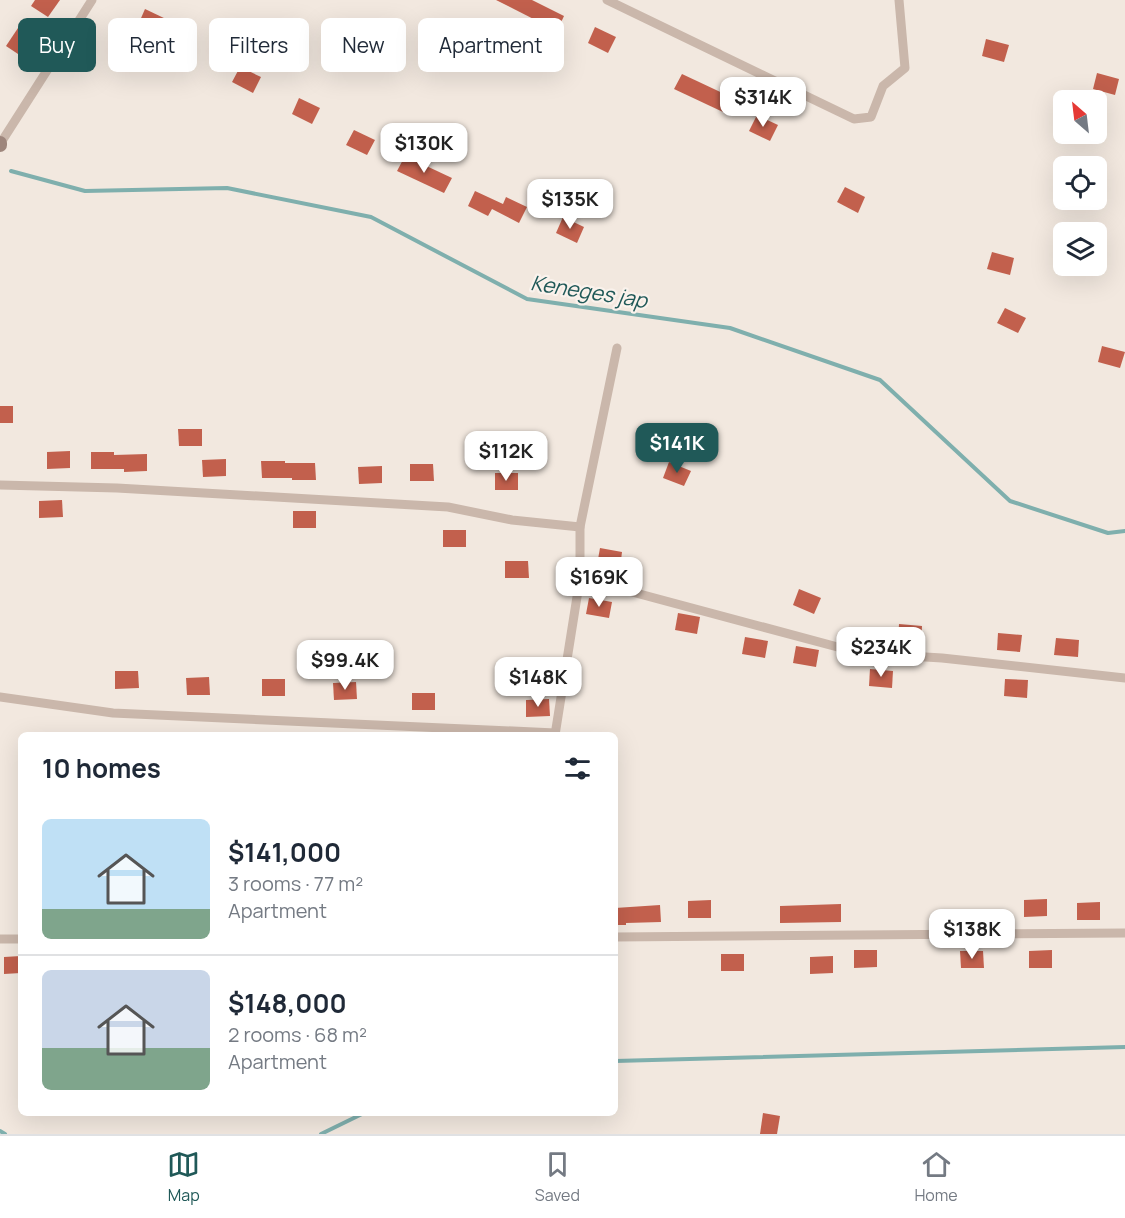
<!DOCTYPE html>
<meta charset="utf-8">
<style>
:root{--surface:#fff;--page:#f2f2f3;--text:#1f2937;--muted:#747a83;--line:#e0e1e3;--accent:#205958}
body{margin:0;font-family:Manrope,sans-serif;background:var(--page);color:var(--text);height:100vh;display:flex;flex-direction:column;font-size:22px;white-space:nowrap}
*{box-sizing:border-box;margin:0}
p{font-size:20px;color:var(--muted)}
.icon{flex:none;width:33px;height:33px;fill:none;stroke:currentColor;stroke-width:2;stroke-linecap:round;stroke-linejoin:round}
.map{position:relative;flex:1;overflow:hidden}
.details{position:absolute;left:18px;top:732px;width:600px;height:384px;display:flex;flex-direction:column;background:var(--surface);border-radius:9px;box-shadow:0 6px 24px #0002}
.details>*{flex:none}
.guide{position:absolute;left:18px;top:18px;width:600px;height:54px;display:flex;gap:12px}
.needle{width:39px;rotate:332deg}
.buttons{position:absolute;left:1053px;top:90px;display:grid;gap:12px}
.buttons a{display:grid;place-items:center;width:54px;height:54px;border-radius:9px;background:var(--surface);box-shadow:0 6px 24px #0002;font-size:30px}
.price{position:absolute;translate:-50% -51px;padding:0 14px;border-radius:12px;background:#fff;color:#222;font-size:20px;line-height:39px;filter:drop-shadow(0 2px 3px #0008)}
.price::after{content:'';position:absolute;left:50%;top:36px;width:18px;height:14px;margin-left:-9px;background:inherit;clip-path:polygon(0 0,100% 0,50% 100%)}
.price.selected{background:var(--accent);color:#fff}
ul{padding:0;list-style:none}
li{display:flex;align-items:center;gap:18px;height:150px;padding:0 24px}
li+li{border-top:2px solid var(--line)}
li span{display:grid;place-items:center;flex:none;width:168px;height:120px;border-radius:9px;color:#555}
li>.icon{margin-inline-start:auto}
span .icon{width:72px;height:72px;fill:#fffc;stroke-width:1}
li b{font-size:26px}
h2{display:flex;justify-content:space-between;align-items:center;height:72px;padding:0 24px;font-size:26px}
.chip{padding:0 21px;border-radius:9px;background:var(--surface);box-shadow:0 6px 24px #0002;font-size:21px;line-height:54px}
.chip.selected{background:var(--accent);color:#fff}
.tabs{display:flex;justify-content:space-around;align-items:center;height:84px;border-top:2px solid var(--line);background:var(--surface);font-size:16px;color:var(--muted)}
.tabs a{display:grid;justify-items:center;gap:3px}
.tabs .selected{color:var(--accent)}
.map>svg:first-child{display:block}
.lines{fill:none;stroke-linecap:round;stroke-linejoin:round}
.stream{stroke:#7fafad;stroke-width:4}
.building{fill:#c2604d}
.street{stroke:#cab7ab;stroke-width:9}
.secondary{stroke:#9e867c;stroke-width:14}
.labels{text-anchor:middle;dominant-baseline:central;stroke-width:4.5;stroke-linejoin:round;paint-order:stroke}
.water-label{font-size:21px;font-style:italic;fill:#205958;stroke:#faf2ec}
</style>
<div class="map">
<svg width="1125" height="1134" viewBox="0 0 1125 1134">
<rect width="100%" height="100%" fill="#f2e8df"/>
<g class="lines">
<g class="stream">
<path d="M11,171L85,191L227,188L371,217L527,299L730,328L880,380L1010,501L1108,533L1125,531"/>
<path d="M615,1061L1125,1047"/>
<path d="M0,1131L5,1134"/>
<path d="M321,1134L364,1113"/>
</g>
</g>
<g class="building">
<path d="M35,0H60L48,17L31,6Z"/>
<path d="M496,0H532L564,16L557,31Z"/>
<path d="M145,9L166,19L158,34L138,25Z"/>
<path d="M20,25L38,36L24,58L6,46Z"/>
<path d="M595,27L616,37L608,53L588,43Z"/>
<path d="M986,39L1009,45L1004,62L982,56Z"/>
<path d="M240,67L261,77L253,93L232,82Z"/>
<path d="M1097,73L1119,79L1115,95L1093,89Z"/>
<path d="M682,74L731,97L723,112L674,89Z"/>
<path d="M299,98L320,108L312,124L292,114Z"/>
<path d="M757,115L778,125L770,141L749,131Z"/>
<path d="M354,130L375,140L367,155L346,145Z"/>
<path d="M405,156L452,178L444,193L397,171Z"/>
<path d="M845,187L865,197L858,213L837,202Z"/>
<path d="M475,191L503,204L506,197L527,207L519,223L492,209L488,216L468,206Z"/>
<path d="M563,217L584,227L577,243L556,233Z"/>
<path d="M992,252L1014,258L1010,275L987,269Z"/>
<path d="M1005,308L1026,318L1018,333L997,323Z"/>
<path d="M1102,346L1125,352L1120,368L1098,362Z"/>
<rect x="0" y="406" width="13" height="17"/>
<path d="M178,429H202V446H179Z"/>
<path d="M70,451V468L47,469V452Z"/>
<path d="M91,452H114V455L147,454V471L124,472V469H91Z"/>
<path d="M226,459V476L203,477L202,460Z"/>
<path d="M261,461H285V463H315L316,480H292V478H262Z"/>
<path d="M669,462L691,471L684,486L663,478Z"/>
<path d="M410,464H433L434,481H410Z"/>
<path d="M382,466V483L359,484L358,467Z"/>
<rect x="495" y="473" width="23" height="17"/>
<path d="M62,500L63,517L39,518V501Z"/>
<rect x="293" y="511" width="23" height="17"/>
<rect x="443" y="530" width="23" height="17"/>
<path d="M600,548L622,552L620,569L597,565Z"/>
<path d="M505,561H528L529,578H505Z"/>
<path d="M799,589L821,598L814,614L793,605Z"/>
<path d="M589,598L612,602L609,618L586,614Z"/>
<path d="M678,613L700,617L697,634L675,630Z"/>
<path d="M899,624L922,626L921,643L898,641Z"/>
<path d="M998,633L1022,635L1020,652L997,650Z"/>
<path d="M745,637L768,641L765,658L742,654Z"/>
<path d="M1056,638L1079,640L1078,657L1054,655Z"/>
<path d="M796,646L819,650L816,667L793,663Z"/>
<path d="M870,669L893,671L892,688L869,686Z"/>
<path d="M115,671H138L139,688L115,689Z"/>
<path d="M209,677L210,695H187L186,678Z"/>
<rect x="262" y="679" width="23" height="17"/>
<path d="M1005,679L1028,680L1027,698L1004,696Z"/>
<path d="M356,682L357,699L334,700L333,683Z"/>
<rect x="412" y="693" width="23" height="17"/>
<path d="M549,699L550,716L526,717V700Z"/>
<path d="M1047,899V916L1024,917V900Z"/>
<path d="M711,900V918H688V901Z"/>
<path d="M1100,902V920H1077V903Z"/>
<path d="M841,904V922L780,923V906Z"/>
<path d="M660,905L661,922L626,923V925H615V908Z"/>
<path d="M854,950H877V967L854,968Z"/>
<path d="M1052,950V968H1029V951Z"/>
<path d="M960,951H983L984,968H961Z"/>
<rect x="721" y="954" width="23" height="17"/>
<path d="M21,956V973L4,974V957Z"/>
<path d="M833,956V973L810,974V957Z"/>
<path d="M763,1113L780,1116L777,1134H760Z"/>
</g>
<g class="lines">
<g class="street">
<path d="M607,0L854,119L871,117L883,86L905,68L899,0"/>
<path d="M0,144L92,0"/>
<path d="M0,485L117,488L448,507L512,520L580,527L617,348"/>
<path d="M580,578L860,653L942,658L1125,678"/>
<path d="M0,697L113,713L555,733"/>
<path d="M555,735L580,578V527"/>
<path d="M615,937L1125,933"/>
<path d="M0,939H21"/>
</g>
<path class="secondary" d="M0,143V145"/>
</g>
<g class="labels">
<g class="water-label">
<text transform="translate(589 291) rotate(9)">Keneges jap</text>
</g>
</g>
</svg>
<div class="buttons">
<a><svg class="needle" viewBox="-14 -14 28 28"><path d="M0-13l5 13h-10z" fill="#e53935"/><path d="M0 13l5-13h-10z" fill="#747a83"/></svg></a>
<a><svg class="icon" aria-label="locate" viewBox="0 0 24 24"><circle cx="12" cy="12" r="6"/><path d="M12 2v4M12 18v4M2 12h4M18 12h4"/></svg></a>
<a><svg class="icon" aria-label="layers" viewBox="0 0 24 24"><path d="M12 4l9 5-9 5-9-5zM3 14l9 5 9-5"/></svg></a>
</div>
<b class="price" style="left:763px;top:128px">$314K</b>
<b class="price" style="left:424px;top:174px">$130K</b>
<b class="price" style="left:570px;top:230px">$135K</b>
<b class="price selected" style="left:677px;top:474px">$141K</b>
<b class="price" style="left:506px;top:482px">$112K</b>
<b class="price" style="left:599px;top:608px">$169K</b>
<b class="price" style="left:881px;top:678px">$234K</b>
<b class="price" style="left:345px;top:691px">$99.4K</b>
<b class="price" style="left:538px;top:708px">$148K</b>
<b class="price" style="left:972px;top:960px">$138K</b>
<div class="guide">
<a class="chip selected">Buy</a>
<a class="chip">Rent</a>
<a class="chip">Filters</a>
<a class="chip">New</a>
<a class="chip">Apartment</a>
</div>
<section class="details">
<h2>10 homes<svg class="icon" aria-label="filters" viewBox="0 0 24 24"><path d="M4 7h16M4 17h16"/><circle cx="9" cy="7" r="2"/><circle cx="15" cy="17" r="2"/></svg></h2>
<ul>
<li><span style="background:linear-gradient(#bfe0f5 75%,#7fa58c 0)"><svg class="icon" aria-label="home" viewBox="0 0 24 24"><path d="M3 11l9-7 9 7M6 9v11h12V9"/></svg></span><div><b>$141,000</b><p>3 rooms · 77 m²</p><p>Apartment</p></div></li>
<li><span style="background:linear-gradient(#c9d6e8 65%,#7fa58c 0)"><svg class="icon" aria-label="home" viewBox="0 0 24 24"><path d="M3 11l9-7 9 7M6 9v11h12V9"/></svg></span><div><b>$148,000</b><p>2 rooms · 68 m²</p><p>Apartment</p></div></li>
</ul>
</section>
</div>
<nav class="tabs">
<a class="selected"><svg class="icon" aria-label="map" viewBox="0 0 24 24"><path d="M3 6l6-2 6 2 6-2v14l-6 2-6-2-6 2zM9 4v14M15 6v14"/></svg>Map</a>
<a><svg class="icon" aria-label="saved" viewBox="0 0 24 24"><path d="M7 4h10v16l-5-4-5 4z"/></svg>Saved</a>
<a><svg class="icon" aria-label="home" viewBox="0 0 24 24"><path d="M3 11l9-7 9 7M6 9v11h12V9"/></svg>Home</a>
</nav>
